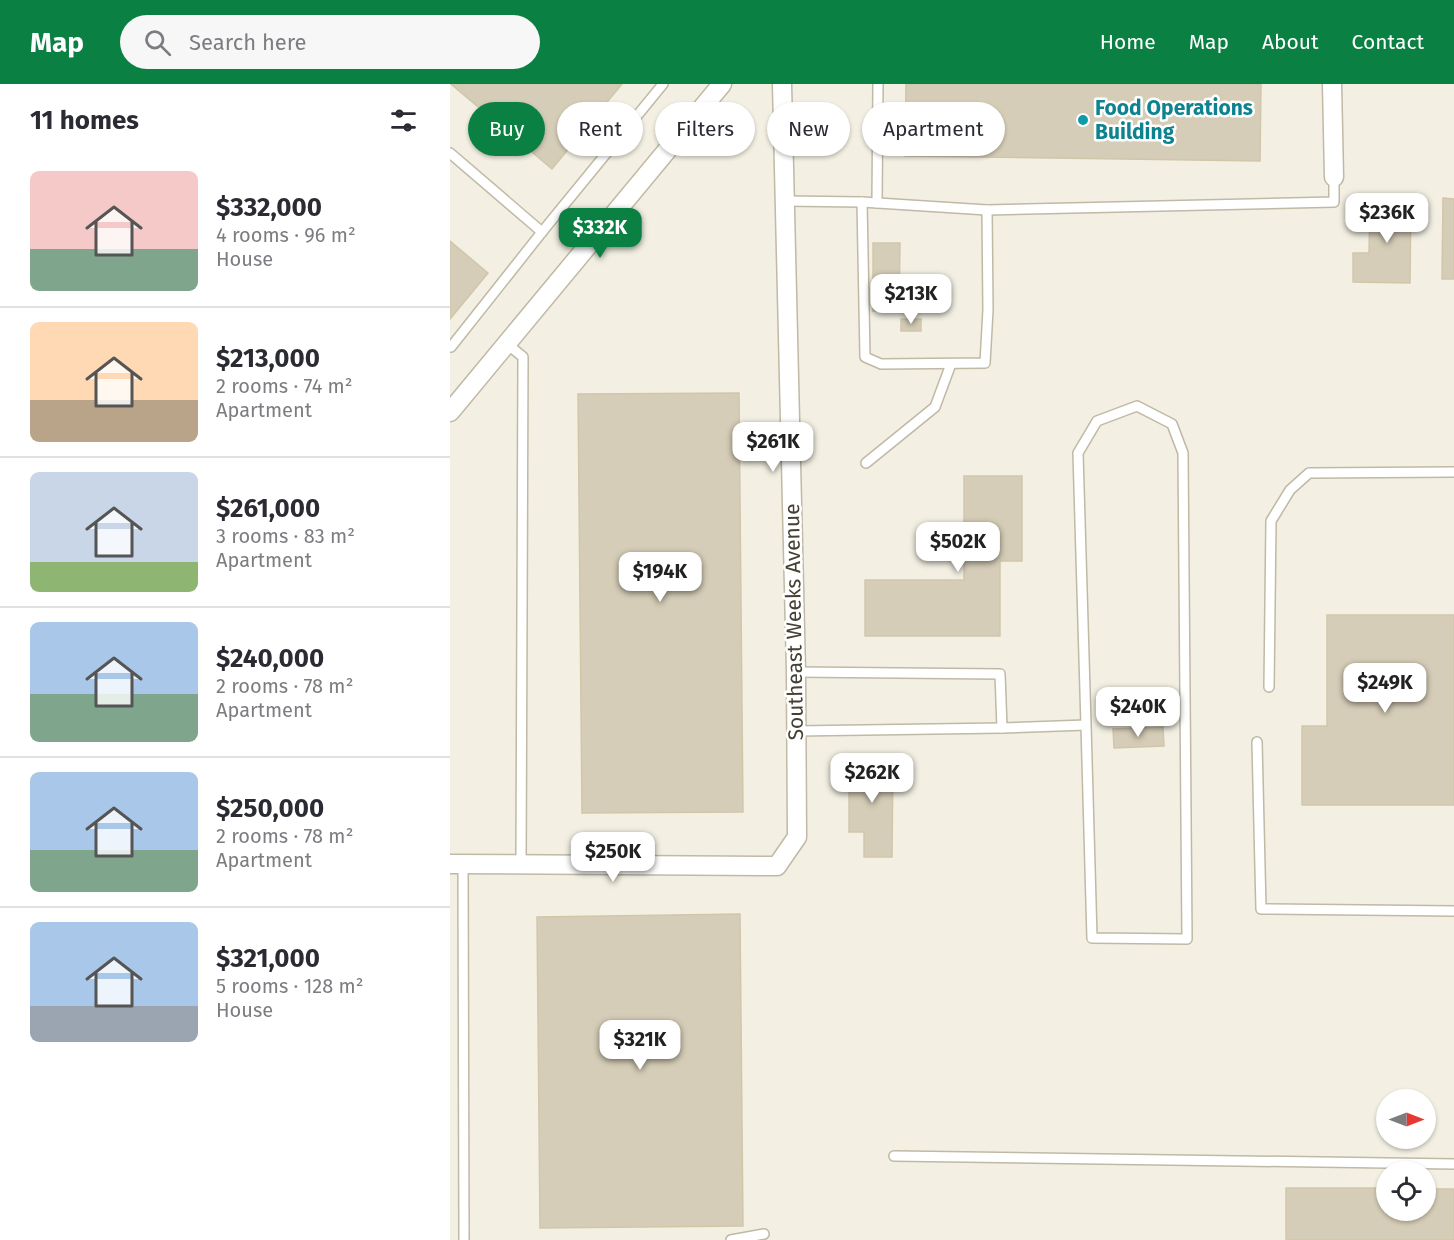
<!DOCTYPE html>
<meta charset="utf-8">
<style>
:root{--surface:#fff;--page:#f7f7f7;--text:#2b2b33;--muted:#7c7c81;--line:#e1e1e2;--accent:#0b8043}
body{margin:0;font-family:"Fira Sans",sans-serif;background:var(--page);color:var(--text);height:100vh;display:flex;flex-direction:column;font-size:22px;white-space:nowrap}
*{box-sizing:border-box;margin:0}
p{font-size:20px;color:var(--muted)}
.icon{flex:none;width:33px;height:33px;fill:none;stroke:currentColor;stroke-width:2;stroke-linecap:round;stroke-linejoin:round}
.map{position:relative;flex:1;overflow:hidden}
.side{display:flex;flex-direction:column;background:var(--surface);width:450px}
.side>*{flex:none}
.top-card{position:absolute;left:18px;top:18px;width:570px;height:54px;display:flex;gap:12px}
.needle{width:39px;rotate:90deg}
.tools{position:absolute;left:926px;top:1005px;display:grid;gap:12px}
.tools a{display:grid;place-items:center;width:60px;height:60px;border-radius:50%;background:var(--surface);box-shadow:0 2px 4px #0004;font-size:30px}
.price{position:absolute;translate:-50% -51px;padding:0 14px;border-radius:12px;background:#fff;color:#222;font-size:20px;line-height:39px;filter:drop-shadow(0 2px 3px #0008)}
.price::after{content:'';position:absolute;left:50%;top:36px;width:18px;height:14px;margin-left:-9px;background:inherit;clip-path:polygon(0 0,100% 0,50% 100%)}
.price.on{background:var(--accent);color:#fff}
ul{padding:0;list-style:none}
li{display:flex;align-items:center;gap:18px;height:150px;padding:0 30px}
li+li{border-top:2px solid var(--line)}
li span{display:grid;place-items:center;flex:none;width:168px;height:120px;border-radius:9px;color:#555}
li>.icon{margin-inline-start:auto}
span .icon{width:72px;height:72px;fill:#fffc;stroke-width:1}
li b{font-size:26px}
h2{display:flex;justify-content:space-between;align-items:center;height:72px;padding:0 30px;font-size:26px}
.chip{padding:0 21px;border-radius:27px;background:var(--surface);box-shadow:0 2px 4px #0004;font-size:21px;line-height:54px}
.chip.on{background:var(--accent);color:#fff}
header{display:flex;align-items:center;gap:36px;box-sizing:border-box;height:84px;padding:0 30px;background:var(--accent);color:#fff}
header strong{font-size:28px}
nav{display:flex;gap:33px;margin-inline-start:auto;font-size:21px}
.search{width:420px;height:54px;background:var(--page);display:flex;align-items:center;gap:15px;box-sizing:border-box;padding:0 21px;border-radius:33px;color:var(--muted);font-size:22px}
main{display:flex;flex:1;min-height:0}
.map>svg:first-child{display:block}
.building{fill:#d5cdb7;stroke:#d1c6aa;stroke-width:1.5}
.lines{fill:none;stroke-linecap:round;stroke-linejoin:round}
.lane-casing{stroke:#bfb9a5;stroke-width:12}
.street-casing{stroke:#bfb9a5;stroke-width:21}
.lane{stroke:#fff;stroke-width:9}
.street{stroke:#fff;stroke-width:18}
.culture-dot{fill:#0f9aa8;stroke:#fff;stroke-width:2}
.labels{text-anchor:middle;dominant-baseline:central;stroke-width:5;stroke-linejoin:round;paint-order:stroke}
.culture-label{font-size:21px;font-weight:bold;fill:#0d838f;stroke:#fff;text-anchor:start}
.street-label{font-size:21px;fill:#454033;stroke:#fff}
</style>
<header>
<strong>Map</strong>
<div class="search"><svg class="icon" aria-label="search" viewBox="0 0 24 24"><circle cx="10" cy="10" r="6"/><path d="M15 15l6 6"/></svg>Search here</div>
<nav><a>Home</a><a>Map</a><a>About</a><a>Contact</a></nav>
</header>
<main>
<section class="side">
<h2>11 homes<svg class="icon" aria-label="filters" viewBox="0 0 24 24"><path d="M4 7h16M4 17h16"/><circle cx="9" cy="7" r="2"/><circle cx="15" cy="17" r="2"/></svg></h2>
<ul>
<li><span style="background:linear-gradient(#f6c9c9 65%,#7fa58c 0)"><svg class="icon" aria-label="home" viewBox="0 0 24 24"><path d="M3 11l9-7 9 7M6 9v11h12V9"/></svg></span><div><b>$332,000</b><p>4 rooms · 96 m²</p><p>House</p></div></li>
<li><span style="background:linear-gradient(#ffd9b3 65%,#b9a48a 0)"><svg class="icon" aria-label="home" viewBox="0 0 24 24"><path d="M3 11l9-7 9 7M6 9v11h12V9"/></svg></span><div><b>$213,000</b><p>2 rooms · 74 m²</p><p>Apartment</p></div></li>
<li><span style="background:linear-gradient(#c9d6e8 75%,#8fb573 0)"><svg class="icon" aria-label="home" viewBox="0 0 24 24"><path d="M3 11l9-7 9 7M6 9v11h12V9"/></svg></span><div><b>$261,000</b><p>3 rooms · 83 m²</p><p>Apartment</p></div></li>
<li><span style="background:linear-gradient(#a9c7e8 60%,#7fa58c 0)"><svg class="icon" aria-label="home" viewBox="0 0 24 24"><path d="M3 11l9-7 9 7M6 9v11h12V9"/></svg></span><div><b>$240,000</b><p>2 rooms · 78 m²</p><p>Apartment</p></div></li>
<li><span style="background:linear-gradient(#a9c7e8 65%,#7fa58c 0)"><svg class="icon" aria-label="home" viewBox="0 0 24 24"><path d="M3 11l9-7 9 7M6 9v11h12V9"/></svg></span><div><b>$250,000</b><p>2 rooms · 78 m²</p><p>Apartment</p></div></li>
<li><span style="background:linear-gradient(#a9c7e8 70%,#9aa5b1 0)"><svg class="icon" aria-label="home" viewBox="0 0 24 24"><path d="M3 11l9-7 9 7M6 9v11h12V9"/></svg></span><div><b>$321,000</b><p>5 rooms · 128 m²</p><p>House</p></div></li>
</ul>
</section>
<div class="map">
<svg width="1004" height="1156" viewBox="0 0 1004 1156">
<rect width="100%" height="100%" fill="#f3f0e3"/>
<g class="building">
<path d="M1,0H172L102,85Z"/>
<path d="M456,0H811L810,77L455,72Z"/>
<path d="M920,114H961L960,199L903,198V169H919Z"/>
<path d="M993,114L1004,115V195H992Z"/>
<path d="M0,157L38,189L0,235Z"/>
<path d="M423,159H450L449,227H423Z"/>
<rect x="451" y="235" width="20" height="12"/>
<path d="M289,309L293,728L132,729L128,310Z"/>
<path d="M514,392H572V477H550V552H415V496H514Z"/>
<path d="M877,531H1004V721H852V642H877Z"/>
<path d="M713,643L714,662L664,664L663,645Z"/>
<path d="M399,675H443L442,773H414V748H399Z"/>
<path d="M290,830L293,1142L90,1144L87,833Z"/>
<path d="M836,1104H936V1126H975V1105H1004V1156H836Z"/>
</g>
<g class="lines">
<defs>
<g id="lane">
<path d="M0,69L92,148L213,0"/>
<path d="M335,117L412,118L537,126L884,118V93"/>
<path d="M412,118L415,273L431,280L535,279L538,226L537,126"/>
<path d="M427,119L428,0"/>
<path d="M56,259L73,273L71,780"/>
<path d="M1,263L92,148"/>
<path d="M416,379L485,323L501,280"/>
<path d="M346,588L550,590L552,644L636,641L628,369L647,337L687,322L722,340L733,369L737,855L642,854L636,641"/>
<path d="M819,603L821,437L840,406L859,389L1004,388"/>
<path d="M346,647L552,644"/>
<path d="M807,658L811,825L1004,827"/>
<path d="M13,780L14,1156"/>
<path d="M444,1072L1004,1080"/>
<path d="M281,1156L314,1150"/>
</g>
<g id="street">
<path d="M882,0L884,93"/>
<path d="M0,328L272,0"/>
<path d="M0,780L327,782L347,753L346,588L332,0"/>
</g>
</defs>
<use href="#lane" class="lane-casing"/>
<use href="#street" class="street-casing"/>
<use href="#lane" class="lane"/>
<use href="#street" class="street"/>
</g>
<circle class="culture-dot" cx="633" cy="36" r="6"/>
<g class="labels">
<g class="culture-label">
<text x="645" y="24">Food Operations<tspan x="645" dy="24">Building</tspan></text>
</g>
<g class="street-label">
<text transform="translate(344 538) rotate(-91)">Southeast Weeks Avenue</text>
</g>
</g>
</svg>
<div class="tools">
<a><svg class="needle" viewBox="-14 -14 28 28"><path d="M0-13l5 13h-10z" fill="#e53935"/><path d="M0 13l5-13h-10z" fill="#7c7c81"/></svg></a>
<a><svg class="icon" aria-label="locate" viewBox="0 0 24 24"><circle cx="12" cy="12" r="6"/><path d="M12 2v4M12 18v4M2 12h4M18 12h4"/></svg></a>
</div>
<b class="price" style="left:937px;top:160px">$236K</b>
<b class="price on" style="left:150px;top:175px">$332K</b>
<b class="price" style="left:461px;top:241px">$213K</b>
<b class="price" style="left:323px;top:389px">$261K</b>
<b class="price" style="left:508px;top:489px">$502K</b>
<b class="price" style="left:210px;top:519px">$194K</b>
<b class="price" style="left:935px;top:630px">$249K</b>
<b class="price" style="left:688px;top:654px">$240K</b>
<b class="price" style="left:422px;top:720px">$262K</b>
<b class="price" style="left:163px;top:799px">$250K</b>
<b class="price" style="left:190px;top:987px">$321K</b>
<div class="top-card">
<a class="chip on">Buy</a>
<a class="chip">Rent</a>
<a class="chip">Filters</a>
<a class="chip">New</a>
<a class="chip">Apartment</a>
</div>
</div>
</main>
